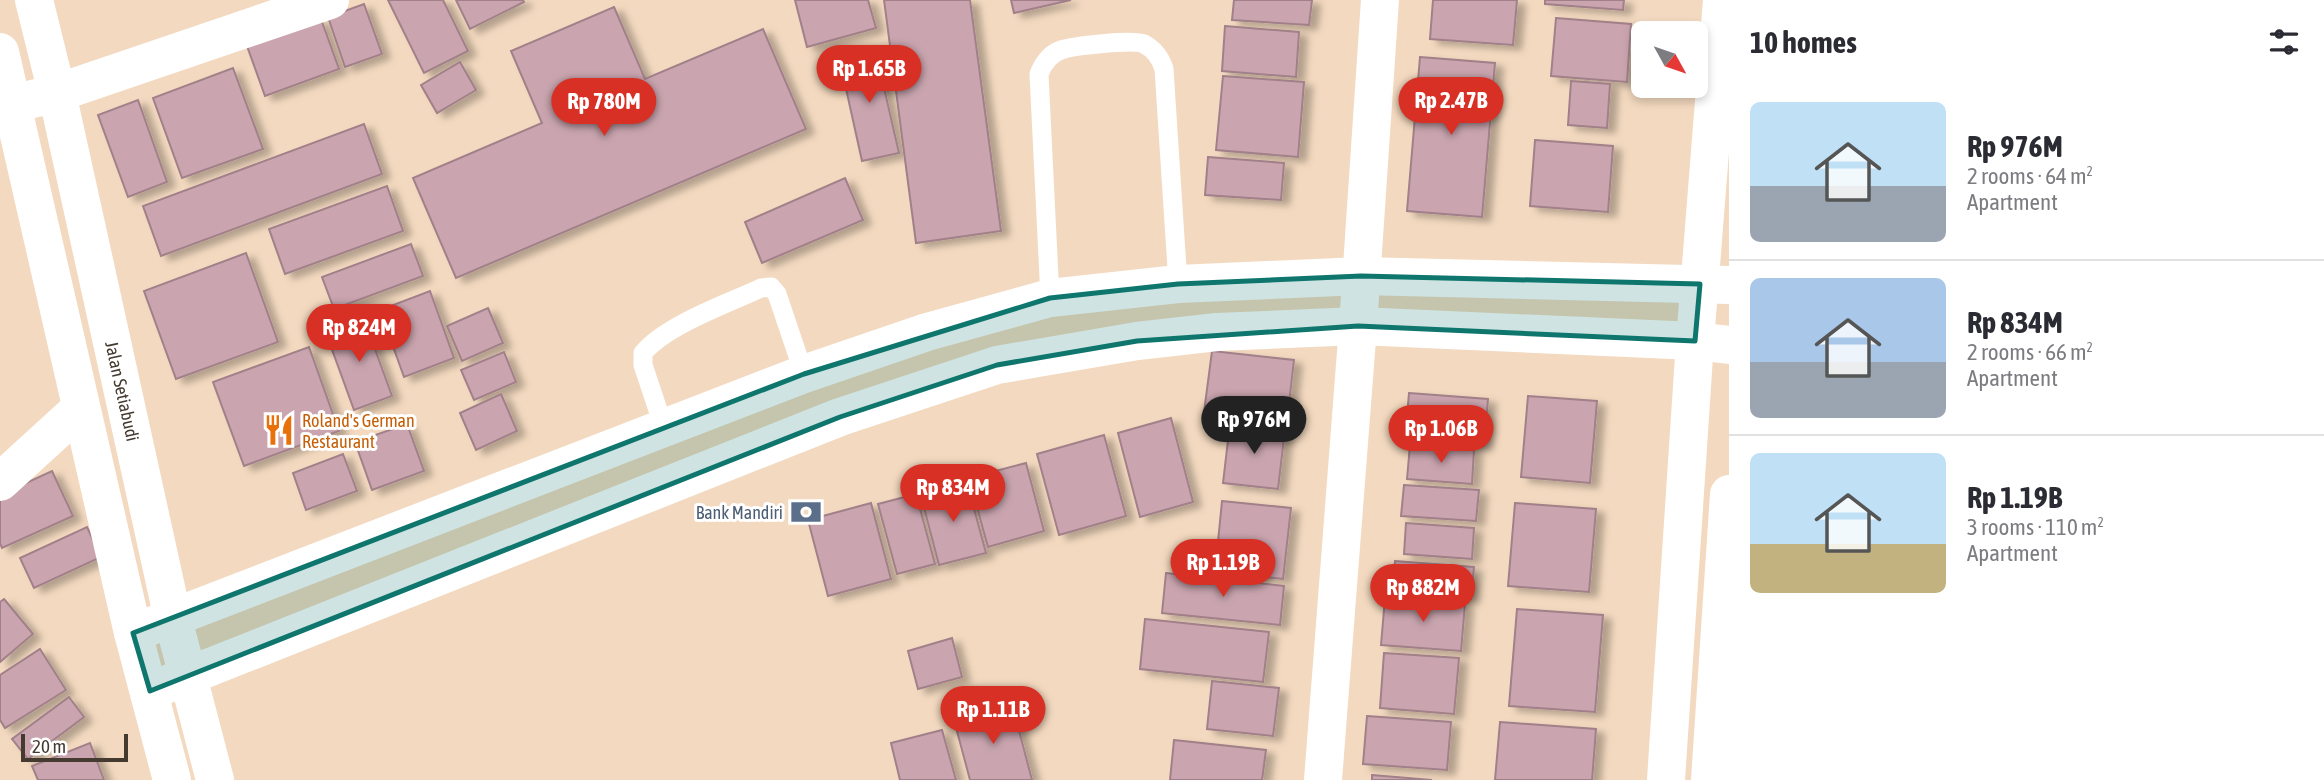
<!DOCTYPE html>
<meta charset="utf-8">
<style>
:root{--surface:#fff;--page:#f7f7f7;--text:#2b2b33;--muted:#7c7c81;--line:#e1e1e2;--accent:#d93025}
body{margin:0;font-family:"Asap Condensed",sans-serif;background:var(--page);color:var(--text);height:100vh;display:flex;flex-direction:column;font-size:26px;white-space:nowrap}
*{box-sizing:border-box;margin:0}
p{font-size:23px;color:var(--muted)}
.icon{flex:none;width:38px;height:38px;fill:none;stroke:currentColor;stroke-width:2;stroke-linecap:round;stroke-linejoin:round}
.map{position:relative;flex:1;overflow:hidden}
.details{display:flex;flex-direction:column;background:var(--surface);width:595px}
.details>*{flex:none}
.needle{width:46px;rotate:130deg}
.fabs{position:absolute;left:1631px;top:21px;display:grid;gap:14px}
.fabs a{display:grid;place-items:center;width:77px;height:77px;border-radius:10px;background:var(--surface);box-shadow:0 4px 10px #0003;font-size:35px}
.scale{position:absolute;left:21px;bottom:18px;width:107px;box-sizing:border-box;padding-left:7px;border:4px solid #443a30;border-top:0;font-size:19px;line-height:24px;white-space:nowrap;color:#443a30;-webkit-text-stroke:5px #fff;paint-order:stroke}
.price{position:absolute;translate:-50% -60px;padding:0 16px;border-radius:24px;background:var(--accent);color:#fff;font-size:23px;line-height:46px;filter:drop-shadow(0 2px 4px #0008)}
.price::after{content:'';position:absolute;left:50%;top:42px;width:21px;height:16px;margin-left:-10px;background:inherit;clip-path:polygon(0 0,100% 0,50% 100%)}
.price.current{background:#222;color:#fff}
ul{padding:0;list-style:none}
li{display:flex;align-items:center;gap:21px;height:175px;padding:0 21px}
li+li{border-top:2px solid var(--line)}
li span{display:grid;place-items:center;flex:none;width:196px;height:140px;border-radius:10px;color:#555}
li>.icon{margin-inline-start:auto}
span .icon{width:84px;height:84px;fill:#fffc;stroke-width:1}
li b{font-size:30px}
h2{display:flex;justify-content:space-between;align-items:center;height:84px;padding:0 21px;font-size:30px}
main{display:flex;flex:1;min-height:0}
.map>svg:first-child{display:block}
.building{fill:#caa5af;stroke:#a28089;stroke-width:2;filter:url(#shadow)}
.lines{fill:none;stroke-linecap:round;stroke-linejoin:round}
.lane{stroke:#fff;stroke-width:19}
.street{stroke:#fff;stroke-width:38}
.primary{stroke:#fff;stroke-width:38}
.marked{fill:#0f766e;fill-opacity:0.2;stroke:#0f766e;stroke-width:5;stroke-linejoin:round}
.labels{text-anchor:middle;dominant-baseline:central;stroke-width:6;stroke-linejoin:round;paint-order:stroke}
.street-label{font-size:18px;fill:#443a30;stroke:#fff}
.food-label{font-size:18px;fill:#c56008;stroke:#fff;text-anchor:start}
.service-label{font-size:18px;fill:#4e5e75;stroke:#fff;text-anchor:end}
</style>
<main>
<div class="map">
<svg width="1729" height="780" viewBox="0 0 1729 780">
<defs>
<filter id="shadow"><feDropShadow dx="8" dy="4.5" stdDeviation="3.5" flood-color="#0004"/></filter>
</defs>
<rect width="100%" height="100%" fill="#f3d9bf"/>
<g class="building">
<path d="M388,0H443L468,51L424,73Z"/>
<path d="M456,0H523L524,2L470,29Z"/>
<path d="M795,0H868L876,28L807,47Z"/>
<path d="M884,0H970L1001,231L916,243Z"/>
<path d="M1011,0H1071L1014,13Z"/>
<path d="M1234,0H1312L1309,25L1232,20Z"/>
<path d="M1433,0H1517L1513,45L1430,39Z"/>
<path d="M1545,0H1624L1623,10L1545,4Z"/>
<path d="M364,4L382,54L345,67L328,17Z"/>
<path d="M614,7L645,79L763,29L806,129L456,278L413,178L542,123L511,51Z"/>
<path d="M1556,18L1631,24L1627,82L1551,76Z"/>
<path d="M321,19L339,69L265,96L247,46Z"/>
<path d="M1225,26L1299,32L1296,77L1222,71Z"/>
<path d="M875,49L899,153L862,161L839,57Z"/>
<path d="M1420,57L1495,63L1482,217L1407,211Z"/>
<path d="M460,62L476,90L437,113L421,85Z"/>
<path d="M233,68L263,149L182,178L153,98Z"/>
<path d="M1223,76L1304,82L1298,157L1216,150Z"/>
<path d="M1571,81L1610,84L1607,128L1568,125Z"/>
<path d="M138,100L167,182L128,197L98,115Z"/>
<path d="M364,124L382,174L161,256L143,206Z"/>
<path d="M1535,140L1613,146L1608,212L1530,206Z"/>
<path d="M1208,157L1284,163L1281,200L1205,195Z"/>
<path d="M845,178L863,220L762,263L745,222Z"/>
<path d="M387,186L403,231L285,274L269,229Z"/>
<path d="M411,244L423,276L334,309L322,277Z"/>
<path d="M246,253L278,342L176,379L144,291Z"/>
<path d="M430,291L454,358L404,377L380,310Z"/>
<path d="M488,308L503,343L462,361L447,326Z"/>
<path d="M364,319L392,396L354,410L326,333Z"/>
<path d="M309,347L339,431L244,466L213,382Z"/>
<path d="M1212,351L1294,360L1287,420L1204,412Z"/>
<path d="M504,352L516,382L474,400L461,370Z"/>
<path d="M1409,393L1488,399L1484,446L1405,440Z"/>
<path d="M501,394L517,431L476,450L460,413Z"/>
<path d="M1528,396L1597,401L1590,483L1521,477Z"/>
<path d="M1171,418L1193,502L1140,517L1118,433Z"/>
<path d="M1230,423L1285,429L1278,489L1223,483Z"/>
<path d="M407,424L424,471L372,490L355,442Z"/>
<path d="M1104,435L1126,516L1059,535L1037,454Z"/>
<path d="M1410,445L1474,450L1472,484L1407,479Z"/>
<path d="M343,454L357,491L306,510L293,473Z"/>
<path d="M1026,463L1044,531L988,547L969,478Z"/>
<path d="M52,471L73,516L2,548L0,543V495Z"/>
<path d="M967,483L986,553L939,565L921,496Z"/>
<path d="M1404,485L1479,490L1476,521L1401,516Z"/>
<path d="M916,494L935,564L897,574L878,504Z"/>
<path d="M1222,501L1291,508L1283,579L1215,572Z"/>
<path d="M871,503L891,579L828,596L808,520Z"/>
<path d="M1515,503L1596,509L1589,592L1508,586Z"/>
<path d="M1406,523L1474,528L1472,559L1404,554Z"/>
<path d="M87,527L101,557L34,588L20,558Z"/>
<path d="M1395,561L1474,567L1471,599L1392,593Z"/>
<path d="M1166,573L1284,586L1280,625L1162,613Z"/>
<path d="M1385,598L1465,604L1461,651L1381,645Z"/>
<path d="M4,599L33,634L0,662V602Z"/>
<path d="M1517,609L1603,615L1595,712L1509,706Z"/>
<path d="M1145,619L1269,632L1263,682L1140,669Z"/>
<path d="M952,638L962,677L918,689L908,651Z"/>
<path d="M40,649L66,690L5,728L0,720V675Z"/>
<path d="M1384,653L1459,658L1454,714L1380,708Z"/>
<path d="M1212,681L1279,688L1273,736L1207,729Z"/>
<path d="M69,697L84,717L28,759L12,739Z"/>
<path d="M1012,704L1032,780H970L954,720Z"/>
<path d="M1367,716L1451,722L1447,770L1363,764Z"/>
<path d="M1500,722L1596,729L1592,780H1495Z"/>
<path d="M942,730L956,780H900L891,743Z"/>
<path d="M1174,740L1266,750L1262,780H1170Z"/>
<path d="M90,743L104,780H38L32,766Z"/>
<path d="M1372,775L1432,780H1372Z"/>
</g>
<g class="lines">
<g class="lane">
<path d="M1050,298L1039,74C1043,64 1049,54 1061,50C1073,46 1133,39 1144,44C1154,49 1161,59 1164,69L1178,284"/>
<path d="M664,428L643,365V353C666,325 727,304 761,288L771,287L777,294L804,374"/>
</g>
<g class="street">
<path d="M0,107L57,93L330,0"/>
<path d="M0,482L81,408"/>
<path d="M133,633L804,374L927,332L1050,298L1178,284L1361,276L1729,285"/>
<path d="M150,691L840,417L997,365L1137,341L1217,332L1358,326L1695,341L1729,345"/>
<path d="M1323,780L1358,326L1380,0"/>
<path d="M1666,780L1695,341L1722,0"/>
<path d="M1710,780L1729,494"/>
</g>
<g class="primary">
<path id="s1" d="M34,0L57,93L173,619L215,780"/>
<path d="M0,52L133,633L172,780"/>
</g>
</g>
<path class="marked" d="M1361,276L1700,284L1695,341L1358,326L1137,341L997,365L840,417L150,691L133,633L804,374L1050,298L1178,284Z"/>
<defs>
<symbol id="restaurant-bare" viewBox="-9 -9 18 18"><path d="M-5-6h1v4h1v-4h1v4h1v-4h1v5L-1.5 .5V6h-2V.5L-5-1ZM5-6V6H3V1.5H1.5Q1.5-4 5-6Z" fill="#e8710a" stroke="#fff" stroke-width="2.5" paint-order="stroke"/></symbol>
<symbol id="bank-bare" viewBox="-9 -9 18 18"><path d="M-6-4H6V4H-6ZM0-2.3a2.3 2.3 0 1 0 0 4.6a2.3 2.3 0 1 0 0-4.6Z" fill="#5c6f8a" stroke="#fff" stroke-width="2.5" paint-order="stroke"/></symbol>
</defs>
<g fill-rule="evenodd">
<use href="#restaurant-bare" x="257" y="408" width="44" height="44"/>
<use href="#bank-bare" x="784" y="490" width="44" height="44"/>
</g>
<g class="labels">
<g class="street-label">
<text stroke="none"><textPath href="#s1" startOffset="401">Jalan Setiabudi</textPath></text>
</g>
<g class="food-label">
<text x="302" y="420">Roland's German<tspan x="302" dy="21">Restaurant</tspan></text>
</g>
<g class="service-label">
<text x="783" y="512">Bank Mandiri</text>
</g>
</g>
</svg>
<div class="fabs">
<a><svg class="needle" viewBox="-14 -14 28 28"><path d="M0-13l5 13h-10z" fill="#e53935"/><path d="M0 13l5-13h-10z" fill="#7c7c81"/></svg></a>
</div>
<div class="scale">20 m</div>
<b class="price" style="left:869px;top:105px">Rp 1.65B</b>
<b class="price" style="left:1451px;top:137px">Rp 2.47B</b>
<b class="price" style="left:604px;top:138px">Rp 780M</b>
<b class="price" style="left:359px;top:364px">Rp 824M</b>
<b class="price current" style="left:1254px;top:456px">Rp 976M</b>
<b class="price" style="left:1441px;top:465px">Rp 1.06B</b>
<b class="price" style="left:953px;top:524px">Rp 834M</b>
<b class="price" style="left:1223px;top:599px">Rp 1.19B</b>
<b class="price" style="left:1423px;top:624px">Rp 882M</b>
<b class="price" style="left:993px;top:746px">Rp 1.11B</b>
</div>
<section class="details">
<h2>10 homes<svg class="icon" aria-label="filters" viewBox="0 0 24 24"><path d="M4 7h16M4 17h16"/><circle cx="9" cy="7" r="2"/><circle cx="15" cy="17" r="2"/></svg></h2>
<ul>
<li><span style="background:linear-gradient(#bfe0f5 60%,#9aa5b1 0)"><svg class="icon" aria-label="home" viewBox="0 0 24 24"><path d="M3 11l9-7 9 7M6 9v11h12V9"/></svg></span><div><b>Rp 976M</b><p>2 rooms · 64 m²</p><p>Apartment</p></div></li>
<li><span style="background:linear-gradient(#a9c7e8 60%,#9aa5b1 0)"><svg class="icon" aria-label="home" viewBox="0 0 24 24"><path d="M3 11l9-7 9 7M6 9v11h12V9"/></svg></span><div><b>Rp 834M</b><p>2 rooms · 66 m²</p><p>Apartment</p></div></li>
<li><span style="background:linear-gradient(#bfe0f5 65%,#c2b280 0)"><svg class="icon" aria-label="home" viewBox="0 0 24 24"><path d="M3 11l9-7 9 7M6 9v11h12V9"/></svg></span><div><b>Rp 1.19B</b><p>3 rooms · 110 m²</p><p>Apartment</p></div></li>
</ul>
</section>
</main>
